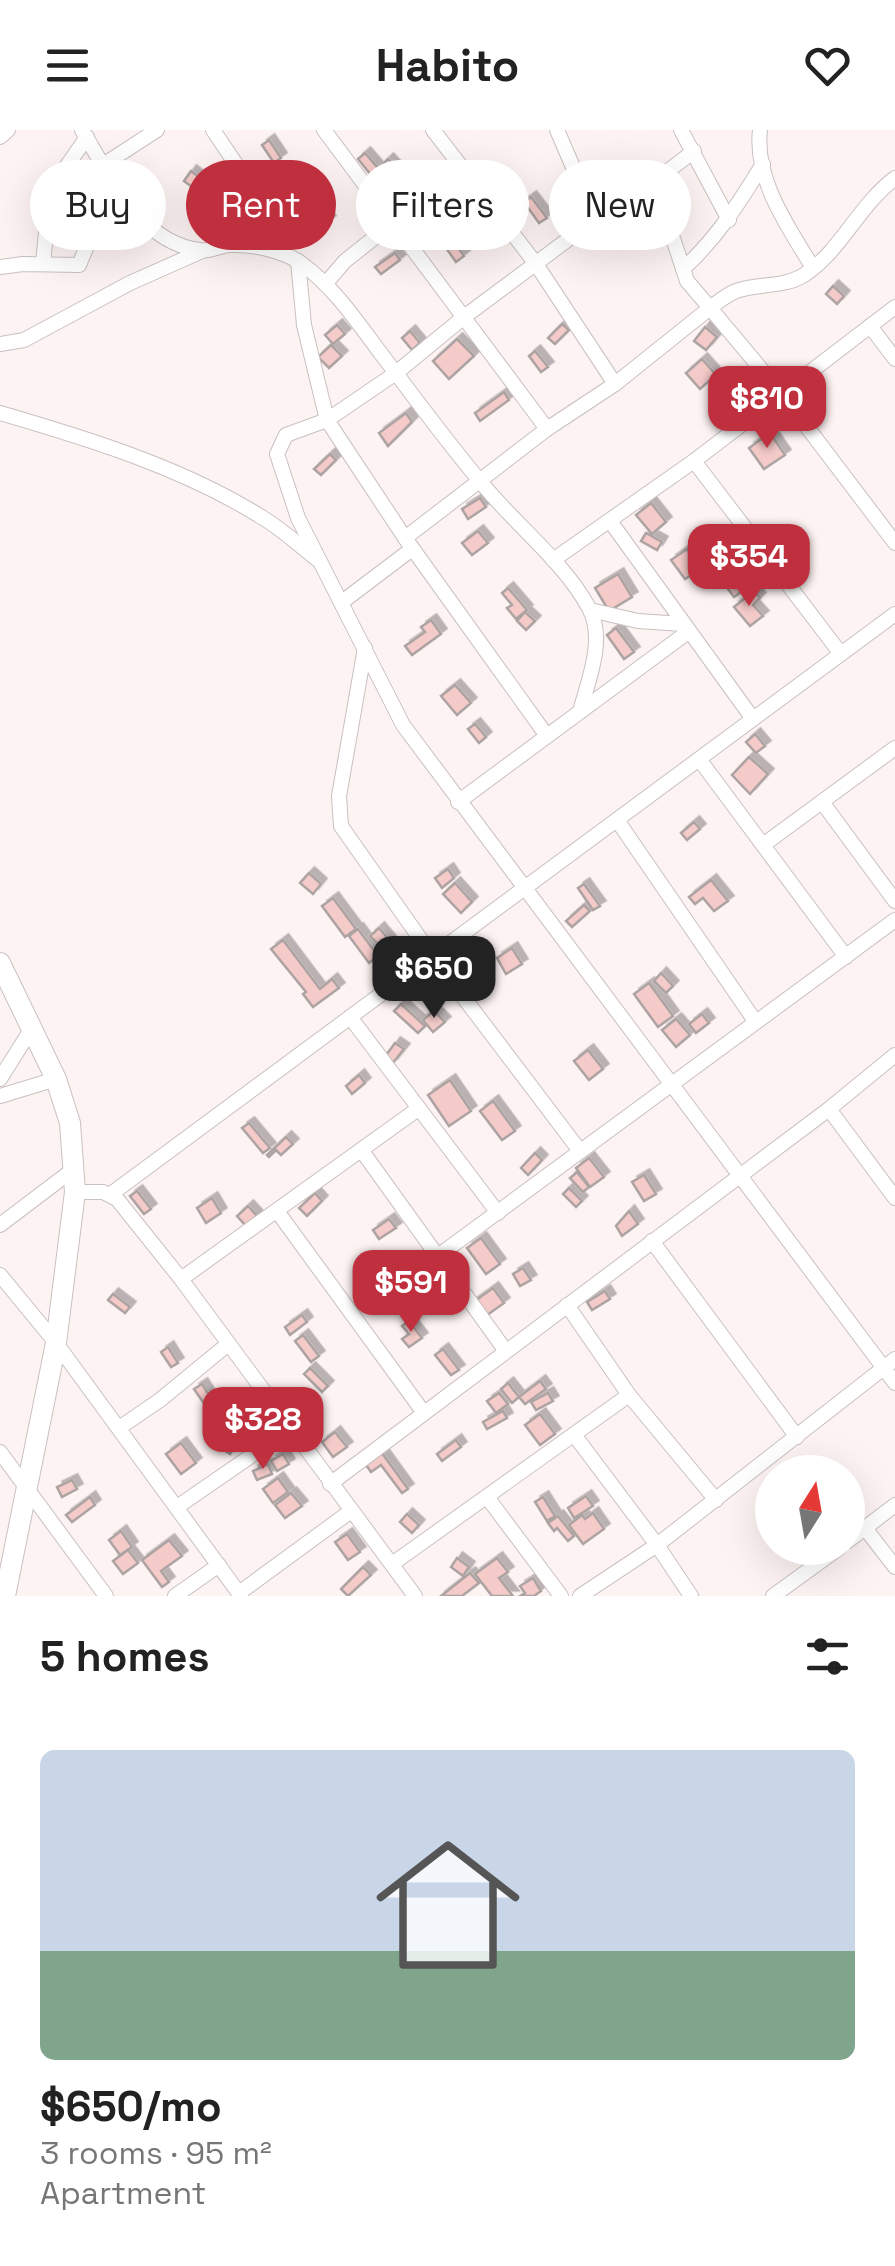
<!DOCTYPE html>
<meta charset="utf-8">
<style>
:root{--surface:#fff;--page:#f2f2f2;--text:#222;--muted:#767676;--line:#e0e0e0;--accent:#c02f3e}
body{margin:0;font-family:"Space Grotesk",sans-serif;background:var(--page);color:var(--text);height:100vh;display:flex;flex-direction:column;font-size:38px;white-space:nowrap}
*{box-sizing:border-box;margin:0}
p{font-size:32px;color:var(--muted)}
.icon{flex:none;width:55px;height:55px;fill:none;stroke:currentColor;stroke-width:2;stroke-linecap:round;stroke-linejoin:round}
.map{position:relative;height:1466px;overflow:hidden}
.sheet{display:flex;flex-direction:column;background:var(--surface);flex:1}
.sheet>*{flex:none}
.hud{position:absolute;left:30px;top:30px;width:835px;height:90px;display:flex;gap:20px}
.needle{width:65px;rotate:11deg}
.fabs{position:absolute;left:755px;top:1325px;display:grid;gap:20px}
.fabs a{display:grid;place-items:center;width:110px;height:110px;border-radius:50%;background:var(--surface);box-shadow:0 10px 40px #0002;font-size:50px}
.price{position:absolute;translate:-50% -85px;padding:0 22px;border-radius:20px;background:var(--accent);color:#fff;font-size:32px;line-height:65px;filter:drop-shadow(0 2px 5px #0008)}
.price::after{content:'';position:absolute;left:50%;top:60px;width:30px;height:22px;margin-left:-15px;background:inherit;clip-path:polygon(0 0,100% 0,50% 100%)}
.price.active{background:#222;color:#fff}
ul{padding:0;list-style:none}
li{display:grid;align-content:center;gap:20px;height:530px;padding:0 40px}
li+li{border-top:2px solid var(--line)}
li span{display:grid;place-items:center;height:310px;border-radius:15px;color:#555}
li>.icon{margin-inline-start:auto}
span .icon{width:180px;height:180px;fill:#fffc;stroke-width:1}
li b{font-size:42px}
h2{display:flex;justify-content:space-between;align-items:center;height:120px;padding:0 40px;font-size:42px}
.tag{padding:0 35px;border-radius:45px;background:var(--surface);box-shadow:0 10px 40px #0002;font-size:35px;line-height:90px}
.tag.active{background:var(--accent);color:#fff}
header{display:flex;justify-content:space-between;align-items:center;height:130px;padding:0 40px;background:var(--surface);font-size:45px;font-weight:800}
.map>svg:first-child{display:block}
.building{fill:#f4cbc9;stroke:#aca3a2;stroke-width:2.5;filter:url(#shadow)}
.lines{fill:none;stroke-linecap:round;stroke-linejoin:round}
.minor-casing{stroke:#c9c0bf;stroke-width:16}
.secondary-casing{stroke:#c9c0bf;stroke-width:22}
.minor{stroke:#fff;stroke-width:14}
.secondary{stroke:#fff;stroke-width:20}
</style>
<header><svg class="icon" aria-label="menu" viewBox="0 0 24 24"><path d="M4 6h16M4 12h16M4 18h16"/></svg>Habito<svg class="icon" aria-label="heart" viewBox="0 0 24 24"><path d="M12 20l-8-8c-3-5 5-10 8-4 3-6 11-1 8 4z"/></svg></header>
<div class="map">
<svg width="895" height="1466" viewBox="0 0 895 1466">
<defs>
<filter id="shadow"><feDropShadow dx="5.5" dy="-5.5" stdDeviation="0" flood-color="#0004"/></filter>
</defs>
<rect width="100%" height="100%" fill="#fef3f3"/>
<g class="building">
<path d="M269,10L281,28L274,33L262,15Z"/>
<path d="M365,23L383,44L375,50L358,29Z"/>
<path d="M388,29L403,45L393,53L379,38Z"/>
<path d="M191,41L204,51L196,60L184,51Z"/>
<path d="M404,46L416,63L406,71L393,54Z"/>
<path d="M531,67L547,88L539,93L524,72Z"/>
<path d="M316,72L330,91L318,100L304,81Z"/>
<path d="M425,77L440,97L424,109L409,89Z"/>
<path d="M455,113L464,126L456,132L446,118Z"/>
<path d="M395,123L400,130L381,144L375,137Z"/>
<path d="M833,156L844,166L837,174L826,164Z"/>
<path d="M562,194L569,200L555,214L548,208Z"/>
<path d="M337,195L345,204L333,214L325,205Z"/>
<path d="M705,197L717,207L706,220L694,211Z"/>
<path d="M410,201L420,213L412,220L402,208Z"/>
<path d="M457,209L474,226L449,249L433,231Z"/>
<path d="M331,215L342,226L329,238L318,227Z"/>
<path d="M535,221L548,237L541,242L529,226Z"/>
<path d="M702,229L716,245L700,259L686,243Z"/>
<path d="M752,251L767,262L757,274L743,263Z"/>
<path d="M504,262L509,270L480,291L475,283Z"/>
<path d="M739,272L746,278L731,294L724,287Z"/>
<path d="M406,283L412,292L388,316L379,303Z"/>
<path d="M770,303L785,325L764,339L749,318Z"/>
<path d="M330,324L336,330L321,345L314,339Z"/>
<path d="M480,368L486,377L468,389L462,379Z"/>
<path d="M651,373L666,392L652,404L636,385Z"/>
<path d="M478,401L488,413L472,425L462,413Z"/>
<path d="M646,403L662,412L657,420L641,411Z"/>
<path d="M687,419L703,443L696,448L693,444L685,449L671,430Z"/>
<path d="M726,442L731,449L738,444L748,457L734,467L719,447Z"/>
<path d="M618,444L632,467L609,481L595,458Z"/>
<path d="M508,458L527,480L516,489L507,478L512,475L502,463Z"/>
<path d="M754,461L760,468L753,475L763,486L750,496L734,477Z"/>
<path d="M525,482L535,491L526,500L517,491Z"/>
<path d="M431,490L441,504L412,525L405,516L425,502L421,497Z"/>
<path d="M616,498L634,522L624,529L607,505Z"/>
<path d="M455,555L471,573L457,585L441,566Z"/>
<path d="M475,594L486,607L479,613L468,599Z"/>
<path d="M755,604L765,616L756,623L746,612Z"/>
<path d="M749,627L768,644L750,664L732,645Z"/>
<path d="M694,692L700,699L687,710L681,703Z"/>
<path d="M448,739L454,748L442,758L435,748Z"/>
<path d="M309,743L321,754L313,764L300,753Z"/>
<path d="M711,750L728,771L714,781L703,768L695,774L689,767Z"/>
<path d="M455,753L472,772L461,783L443,764Z"/>
<path d="M584,754L600,776L593,780L578,758Z"/>
<path d="M333,768L356,799L345,807L322,776Z"/>
<path d="M584,775L590,781L572,797L566,791Z"/>
<path d="M379,798L390,811L382,818L370,806Z"/>
<path d="M358,799L378,826L369,833L349,806Z"/>
<path d="M283,810L320,859L332,849L339,858L313,877L303,864L306,862L271,819Z"/>
<path d="M512,818L522,834L506,844L497,828Z"/>
<path d="M661,843L673,856L666,863L654,851Z"/>
<path d="M649,853L673,886L658,897L634,864Z"/>
<path d="M401,874L425,896L418,903L394,881Z"/>
<path d="M434,881L445,892L433,902L423,890Z"/>
<path d="M702,884L709,893L696,903L689,894Z"/>
<path d="M676,889L690,905L676,917L662,900Z"/>
<path d="M395,913L404,919L392,934L384,928Z"/>
<path d="M588,920L603,939L589,950L574,931Z"/>
<path d="M359,945L365,953L352,964L346,956Z"/>
<path d="M450,950L471,981L449,996L428,965Z"/>
<path d="M493,971L515,1001L502,1010L480,981Z"/>
<path d="M249,993L270,1018L263,1023L242,998Z"/>
<path d="M286,1007L293,1014L281,1025L276,1020L269,1027L267,1025Z"/>
<path d="M535,1023L542,1030L528,1045L521,1038Z"/>
<path d="M589,1028L604,1047L590,1057L576,1038Z"/>
<path d="M577,1042L589,1057L583,1062L570,1048Z"/>
<path d="M644,1045L656,1064L644,1071L632,1052Z"/>
<path d="M569,1058L582,1071L576,1077L563,1064Z"/>
<path d="M137,1061L151,1079L144,1084L130,1066Z"/>
<path d="M315,1063L322,1071L307,1086L299,1078Z"/>
<path d="M212,1068L221,1083L206,1093L197,1078Z"/>
<path d="M248,1076L257,1086L246,1096L237,1086Z"/>
<path d="M629,1081L638,1094L622,1106L616,1096Z"/>
<path d="M389,1089L396,1098L379,1109L373,1100Z"/>
<path d="M481,1108L500,1134L486,1144L467,1118Z"/>
<path d="M523,1138L531,1150L520,1156L513,1144Z"/>
<path d="M493,1158L504,1173L483,1188L472,1173Z"/>
<path d="M605,1161L610,1169L592,1180L587,1172Z"/>
<path d="M113,1164L130,1177L125,1183L108,1170Z"/>
<path d="M302,1185L307,1192L290,1205L285,1197Z"/>
<path d="M409,1191L422,1208L409,1217L402,1209L409,1204L402,1196Z"/>
<path d="M303,1205L319,1226L311,1232L295,1211Z"/>
<path d="M168,1217L178,1233L171,1237L161,1222Z"/>
<path d="M443,1219L459,1240L451,1245L435,1225Z"/>
<path d="M310,1238L328,1256L322,1262L304,1244Z"/>
<path d="M540,1251L546,1259L525,1274L519,1267Z"/>
<path d="M508,1253L519,1267L512,1273L501,1259Z"/>
<path d="M202,1254L219,1281L212,1285L194,1259Z"/>
<path d="M499,1263L508,1274L496,1283L487,1271Z"/>
<path d="M548,1263L553,1271L536,1280L531,1272Z"/>
<path d="M503,1281L507,1288L487,1299L483,1292Z"/>
<path d="M540,1284L555,1304L540,1315L525,1295Z"/>
<path d="M335,1302L347,1317L333,1327L322,1312Z"/>
<path d="M217,1304L236,1316L230,1324L212,1312Z"/>
<path d="M456,1310L461,1317L442,1331L437,1324Z"/>
<path d="M181,1313L196,1333L181,1344L166,1324Z"/>
<path d="M382,1323L408,1359L402,1363L381,1335L371,1342L366,1335Z"/>
<path d="M283,1324L289,1334L277,1341L271,1331Z"/>
<path d="M268,1334L272,1344L257,1350L253,1341Z"/>
<path d="M278,1348L288,1362L273,1373L263,1359Z"/>
<path d="M72,1350L77,1359L62,1367L57,1357Z"/>
<path d="M291,1363L302,1376L285,1388L275,1375Z"/>
<path d="M586,1366L593,1376L574,1388L568,1378Z"/>
<path d="M90,1367L95,1375L72,1392L66,1385Z"/>
<path d="M543,1367L555,1386L547,1391L535,1372Z"/>
<path d="M593,1383L604,1399L583,1414L569,1395L582,1385L585,1389Z"/>
<path d="M407,1384L419,1395L412,1403L400,1392Z"/>
<path d="M558,1386L574,1406L568,1411L557,1398L554,1401L548,1393Z"/>
<path d="M121,1401L132,1417L120,1425L109,1410Z"/>
<path d="M347,1404L360,1422L348,1430L335,1412Z"/>
<path d="M169,1410L182,1426L161,1441L169,1452L162,1457L142,1430Z"/>
<path d="M128,1420L138,1433L123,1444L113,1431Z"/>
<path d="M457,1428L469,1437L463,1446L451,1437Z"/>
<path d="M497,1428L508,1442L499,1448L513,1466H492L475,1444Z"/>
<path d="M363,1437L371,1445L348,1466L341,1459Z"/>
<path d="M470,1443L479,1453L462,1466H441Z"/>
<path d="M533,1448L541,1461L534,1466H520L525,1463L520,1456Z"/>
</g>
<g class="lines">
<defs>
<g id="minor">
<path d="M82,0C110,46 140,113 200,120C209,122 219,116 229,115C252,114 283,120 302,134C335,158 358,193 382,225C416,269 449,315 485,357C518,397 564,432 589,478C606,510 588,550 580,582"/>
<path d="M213,0L248,52L287,125"/>
<path d="M324,0L547,299"/>
<path d="M433,0L536,134L615,254"/>
<path d="M557,0L573,37L605,84"/>
<path d="M681,0L729,90"/>
<path d="M760,0C754,50 789,98 813,138"/>
<path d="M0,7L8,0"/>
<path d="M103,35L157,0"/>
<path d="M895,48C859,75 840,122 804,145C783,158 758,153 736,161C726,165 718,172 710,178L687,151L659,66L647,57L637,58L464,187L396,243L327,290L405,408L547,299L615,254L710,178L782,264L895,413"/>
<path d="M647,57L694,21"/>
<path d="M298,131L304,195L327,290L286,305L277,324L298,388L403,595L895,1253"/>
<path d="M43,134L50,60L87,7"/>
<path d="M0,137L23,134L79,135L95,97L102,94L148,99"/>
<path d="M683,139C717,108 739,73 763,34"/>
<path d="M326,153L345,131L462,38"/>
<path d="M870,196L895,229"/>
<path d="M0,214L24,210L130,153L202,121"/>
<path d="M0,283C89,309 184,338 263,388C283,400 300,416 318,430"/>
<path d="M694,331L841,524"/>
<path d="M610,391L753,589"/>
<path d="M405,408L547,606"/>
<path d="M553,430L694,331L895,177"/>
<path d="M342,472L412,419"/>
<path d="M590,480L638,491L682,494"/>
<path d="M365,518L339,666L341,696L433,827L580,1021"/>
<path d="M699,629L846,827"/>
<path d="M458,672L688,502"/>
<path d="M822,672L895,771"/>
<path d="M617,690L755,891"/>
<path d="M763,715L895,618"/>
<path d="M350,887L498,1083"/>
<path d="M0,949L32,898"/>
<path d="M0,966L56,949"/>
<path d="M829,979L895,1068"/>
<path d="M362,1021L505,1220"/>
<path d="M75,1062H103L117,1069L181,1149L415,1466"/>
<path d="M111,1064L895,484"/>
<path d="M277,1081L424,1283"/>
<path d="M0,1095L74,1039"/>
<path d="M652,1111L797,1307"/>
<path d="M438,1126L895,790"/>
<path d="M0,1145L56,1213L241,1466"/>
<path d="M181,1149L418,979"/>
<path d="M567,1175L629,1265L716,1370"/>
<path d="M119,1298L160,1270L227,1215"/>
<path d="M575,1306L657,1415L691,1466"/>
<path d="M0,1322L106,1466"/>
<path d="M330,1354L829,979L895,925"/>
<path d="M487,1367L561,1466"/>
<path d="M177,1377L290,1299"/>
<path d="M865,1398L895,1437"/>
<path d="M848,1411L895,1375"/>
<path d="M392,1434L629,1265"/>
<path d="M239,1463L351,1381"/>
<path d="M175,1466L219,1435"/>
<path d="M580,1466L657,1415L895,1229"/>
<path d="M773,1466L839,1418"/>
</g>
<path id="secondary" d="M0,833L56,949L70,993L75,1062L56,1213L5,1466"/>
</defs>
<use href="#minor" class="minor-casing"/>
<use href="#secondary" class="secondary-casing"/>
<use href="#minor" class="minor"/>
<use href="#secondary" class="secondary"/>
</g>
</svg>
<div class="fabs">
<a><svg class="needle" viewBox="-14 -14 28 28"><path d="M0-13l5 13h-10z" fill="#e53935"/><path d="M0 13l5-13h-10z" fill="#767676"/></svg></a>
</div>
<b class="price" style="left:767px;top:321px">$810</b>
<b class="price" style="left:749px;top:479px">$354</b>
<b class="price active" style="left:434px;top:891px">$650</b>
<b class="price" style="left:411px;top:1205px">$591</b>
<b class="price" style="left:263px;top:1342px">$328</b>
<div class="hud">
<a class="tag">Buy</a>
<a class="tag active">Rent</a>
<a class="tag">Filters</a>
<a class="tag">New</a>
</div>
</div>
<section class="sheet">
<h2>5 homes<svg class="icon" aria-label="filters" viewBox="0 0 24 24"><path d="M4 7h16M4 17h16"/><circle cx="9" cy="7" r="2"/><circle cx="15" cy="17" r="2"/></svg></h2>
<ul>
<li><span style="background:linear-gradient(#c9d6e8 65%,#7fa58c 0)"><svg class="icon" aria-label="home" viewBox="0 0 24 24"><path d="M3 11l9-7 9 7M6 9v11h12V9"/></svg></span><div><b>$650/mo</b><p>3 rooms · 95 m²</p><p>Apartment</p></div></li>
</ul>
</section>
